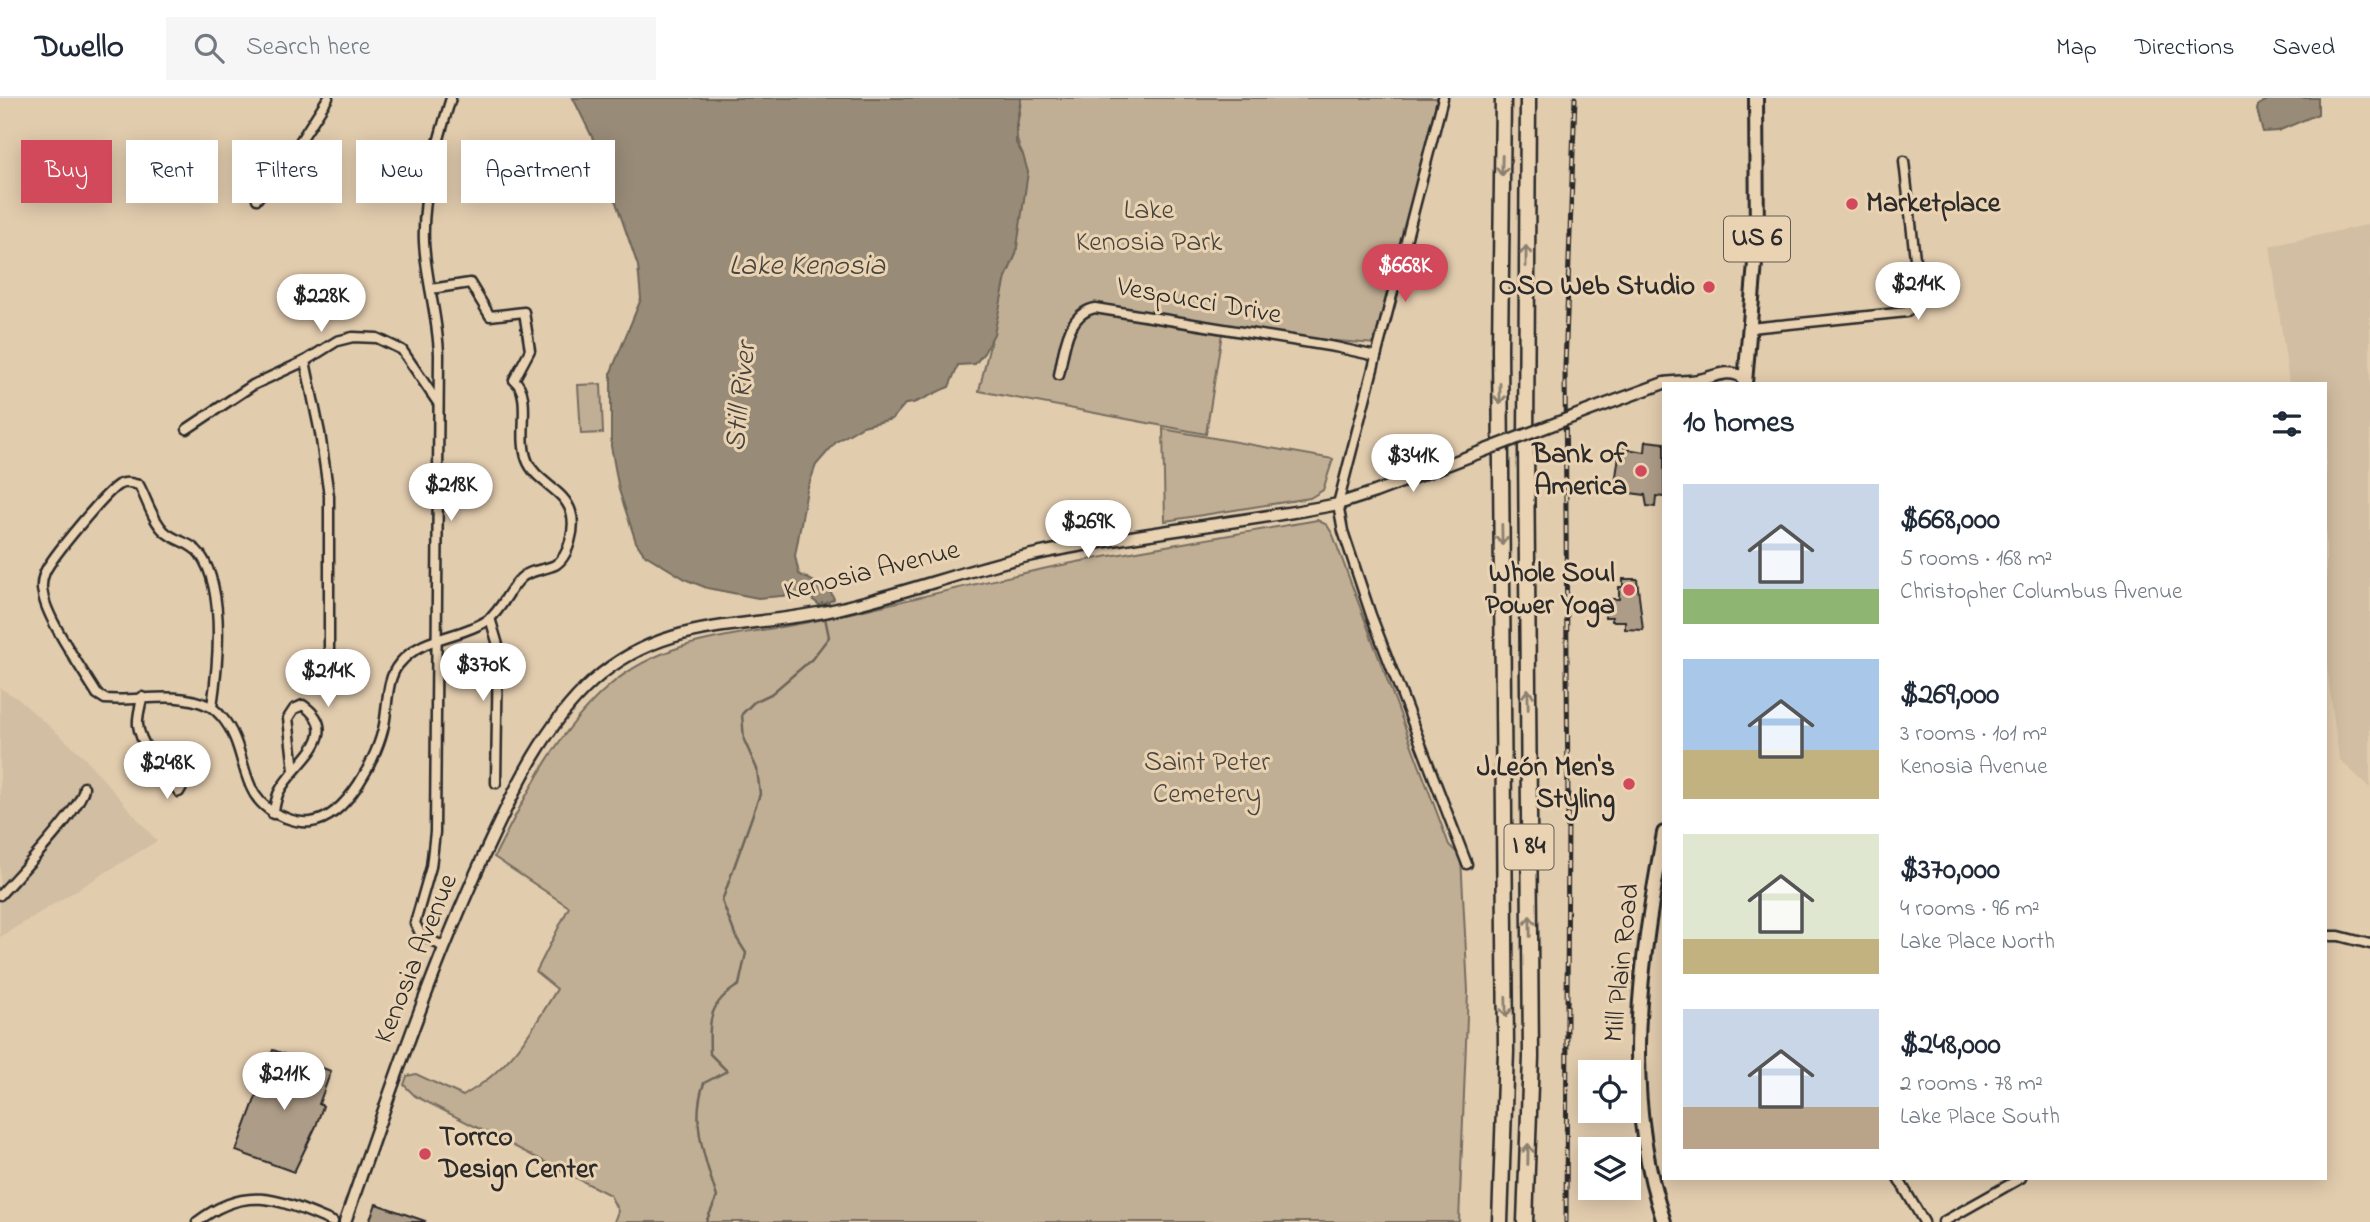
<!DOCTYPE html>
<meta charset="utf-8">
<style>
:root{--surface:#fff;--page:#f6f6f7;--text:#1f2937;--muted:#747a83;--line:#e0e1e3;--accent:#d1495b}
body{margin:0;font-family:"Indie Flower",sans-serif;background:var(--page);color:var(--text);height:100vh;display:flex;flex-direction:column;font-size:26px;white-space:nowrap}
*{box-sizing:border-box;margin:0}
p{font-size:23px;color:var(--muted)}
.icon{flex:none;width:38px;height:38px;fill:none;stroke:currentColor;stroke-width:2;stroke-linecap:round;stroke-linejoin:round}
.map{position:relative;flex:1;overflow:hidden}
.panel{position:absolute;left:1662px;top:284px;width:665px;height:798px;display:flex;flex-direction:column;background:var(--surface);border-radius:0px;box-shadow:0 4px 18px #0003}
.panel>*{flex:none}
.banner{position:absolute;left:21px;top:42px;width:665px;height:63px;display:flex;gap:14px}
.buttons{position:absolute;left:1578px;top:962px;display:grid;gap:14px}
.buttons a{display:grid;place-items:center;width:63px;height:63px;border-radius:0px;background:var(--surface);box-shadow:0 4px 18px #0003;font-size:35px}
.price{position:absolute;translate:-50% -60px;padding:0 16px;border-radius:24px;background:#fff;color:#222;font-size:23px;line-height:46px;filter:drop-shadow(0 2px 4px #0008)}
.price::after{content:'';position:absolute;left:50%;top:42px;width:21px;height:16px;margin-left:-10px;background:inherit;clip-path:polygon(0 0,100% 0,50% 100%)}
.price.current{background:var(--accent);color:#fff}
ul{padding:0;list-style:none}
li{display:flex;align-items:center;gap:21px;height:175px;padding:0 21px}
li span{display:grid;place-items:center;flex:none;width:196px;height:140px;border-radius:0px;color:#555}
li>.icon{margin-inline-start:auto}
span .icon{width:84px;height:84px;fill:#fffc;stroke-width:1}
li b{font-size:30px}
h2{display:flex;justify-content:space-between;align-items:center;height:84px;padding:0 21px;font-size:30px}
.pill{padding:0 24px;border-radius:0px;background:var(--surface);box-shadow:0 4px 18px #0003;font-size:24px;line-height:63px}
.pill.current{background:var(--accent);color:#fff}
header{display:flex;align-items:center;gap:42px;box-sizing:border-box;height:98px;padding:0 35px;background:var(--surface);border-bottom:2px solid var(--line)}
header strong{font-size:33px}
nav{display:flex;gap:38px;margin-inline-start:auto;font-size:24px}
.search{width:490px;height:63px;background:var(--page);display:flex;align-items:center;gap:18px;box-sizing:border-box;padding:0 24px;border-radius:0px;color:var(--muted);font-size:26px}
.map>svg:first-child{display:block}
.built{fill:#d2bea2}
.green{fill:#c1af95;stroke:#766d60;stroke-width:2}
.water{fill:#988b78;stroke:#6c6559;stroke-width:2}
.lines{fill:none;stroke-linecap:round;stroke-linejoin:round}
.stream{stroke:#6c6559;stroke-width:2.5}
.building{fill:#ad9c87;stroke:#2b2b2b;stroke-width:2}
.minor-casing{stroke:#2b2b2b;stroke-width:13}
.tertiary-casing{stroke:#2b2b2b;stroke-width:15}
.primary-casing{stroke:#2b2b2b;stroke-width:18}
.motorway-casing{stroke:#2b2b2b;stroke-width:19}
.minor{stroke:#ead3b3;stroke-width:8}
.tertiary{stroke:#ead3b3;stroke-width:10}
.primary{stroke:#ead3b3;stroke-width:12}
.motorway{stroke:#ead3b3;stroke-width:14}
.rail-casing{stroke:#2b2b2b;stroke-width:5}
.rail{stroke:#ead3b3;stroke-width:2.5;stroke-dasharray:8;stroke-linecap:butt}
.tertiary-bridge-casing{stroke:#2b2b2b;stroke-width:15;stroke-linecap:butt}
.tertiary-bridge{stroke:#ead3b3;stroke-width:10}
.oneway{stroke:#8a7f6f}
.poi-dot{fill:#d1495b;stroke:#ead3b3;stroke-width:2.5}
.labels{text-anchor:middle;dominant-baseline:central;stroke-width:6;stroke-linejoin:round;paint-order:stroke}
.shield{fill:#ead3b3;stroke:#645d54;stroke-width:2}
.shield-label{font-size:26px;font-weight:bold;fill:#2b2b2b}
.poi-label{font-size:28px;font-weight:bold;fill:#2b2b2b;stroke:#ead3b3;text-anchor:end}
.park-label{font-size:28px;fill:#494540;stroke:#ead3b3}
.street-label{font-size:28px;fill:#2b2b2b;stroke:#ead3b3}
.water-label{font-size:30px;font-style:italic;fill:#46433e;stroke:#ead3b3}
</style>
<header>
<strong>Dwello</strong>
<div class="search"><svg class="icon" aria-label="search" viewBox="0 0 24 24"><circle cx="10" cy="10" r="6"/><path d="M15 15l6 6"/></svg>Search here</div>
<nav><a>Map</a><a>Directions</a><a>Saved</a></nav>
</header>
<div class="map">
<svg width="2370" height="1124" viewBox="0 0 2370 1124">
<rect width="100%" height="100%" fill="#e2ccae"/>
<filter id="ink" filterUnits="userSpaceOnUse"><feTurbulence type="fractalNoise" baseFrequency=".0143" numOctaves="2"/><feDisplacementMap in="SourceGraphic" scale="14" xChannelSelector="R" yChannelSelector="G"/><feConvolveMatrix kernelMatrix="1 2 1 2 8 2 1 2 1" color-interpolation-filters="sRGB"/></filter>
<g filter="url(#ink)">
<g class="built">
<path d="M2370,126V690L2339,661L2326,563V285H2289L2270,148Z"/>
<path d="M0,590L17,600L81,656L157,743L0,839Z"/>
</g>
<g class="green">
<path d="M1021,0H1446L1428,73L1377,246L1222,235L1206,336L979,293L1006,179L1016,156L1023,57C1011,36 1020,22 1021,0Z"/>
<path d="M601,286L603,335L581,336L578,287Z"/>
<path d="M1163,331L1333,361L1323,392L1310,400L1165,423Z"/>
<path d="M1317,422L1327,427L1333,437L1449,747L1461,759L1468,893L1459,1124H614L618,1113L610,1097L415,998L404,987L407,978L416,976L463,998C510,971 530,936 557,891L536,874L569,809L494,759C525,699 556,634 609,588C673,533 755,538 833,519C915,501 995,480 1077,464C1157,449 1237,436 1317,422Z"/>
</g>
<g class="water">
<path d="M573,0H1021L1016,27V45L1023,57L1028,74L1016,156L1006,179L994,236L984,255L975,266L958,267L949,289C936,293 917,307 905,306L892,321L863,328L836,344L816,367L807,392L795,458L799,476L830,492L834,501L821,508L805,496L758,500L707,490L687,482L644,456L636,444L619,392L611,348V274L641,201L638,168L596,47Z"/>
<path d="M2271,0H2318V16L2278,33L2263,34L2257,12L2258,7Z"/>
</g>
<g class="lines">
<path class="stream" d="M706,1124L717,1099C705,1061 690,1024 704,985L727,973L710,956C709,923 708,905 739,887L746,855L736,839L722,803L760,696L757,671L744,642L742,616L754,604L771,596L812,561L829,539L822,505"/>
</g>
<g class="building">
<path d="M1646,343L1664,345V399L1656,398L1655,409L1647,408L1645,397L1614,393L1620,350L1645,354Z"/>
<path d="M1623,481H1637L1643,532L1625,531V523H1612V519H1605V501H1619V489H1623Z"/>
<path d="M273,952L331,973L319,1006L323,1008L316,1028L294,1074L236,1053Z"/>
<path d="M376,1106L425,1123L424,1124H369Z"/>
</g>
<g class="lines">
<defs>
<g id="minor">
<path d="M1443,0L1338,406L1343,433L1371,517L1467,766"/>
<path d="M257,101L292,56L328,0"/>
<path d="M1750,230L1907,214L1917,202L1918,187L1904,63"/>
<path d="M305,263L320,335L329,398V580"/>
<path d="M1059,277C1064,254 1066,216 1095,210L1335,249L1376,258"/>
<path d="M187,331L253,287L305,263L337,243L353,239L377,240L402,252L438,305"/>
<path d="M490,520L498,547L496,685"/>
<path d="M142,599C141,608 137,618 138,627C141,651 166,675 179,694C199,663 177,658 151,654"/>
<path d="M212,609C218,567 226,492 200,456C191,444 174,443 164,433C152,421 147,402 139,387C131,385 125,383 118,387C104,396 52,459 45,474C42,481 41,489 43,496C46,520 83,573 97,596L105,601C141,604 174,592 209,608C214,610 217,614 221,618C252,653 234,702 286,720C294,723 303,725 311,724C347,720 378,658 384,627C388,608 386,581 399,566C423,537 459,541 488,522C502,512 508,492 521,480C529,472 545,472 555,467C569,459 576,429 571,414C564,391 535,384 527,362C517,336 533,297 514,282L530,252L524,214L490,218L470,185L431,191"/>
<path d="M273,716C275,709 276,700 279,694C293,665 346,637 303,607L294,611L288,620L294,672"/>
<path d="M0,797C17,778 84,709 84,689"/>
<path d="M2326,838H2339L2370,846"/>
<path d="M443,849L420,835L415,825L431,769L435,734L439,257C438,219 426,182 424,144C422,95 437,46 451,0"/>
<path d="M1898,1080L1924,1124"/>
<path d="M197,1124C247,1085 280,1102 333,1124"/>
<path d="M1943,1124L2021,1080"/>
</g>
<g id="tertiary">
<path d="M1666,285C1678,283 1695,284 1707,280C1719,276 1733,271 1745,281L1743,283"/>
<path d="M1596,310L1664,285"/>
<path d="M345,1124C388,1000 429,877 484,757C512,697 542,629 593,583C666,518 745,532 833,512C900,497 965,472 1032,457C1133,435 1236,426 1338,406L1375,394L1478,355"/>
</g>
<g id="primary">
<path d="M1745,285L1757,141L1756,0"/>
<path d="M1664,1124C1620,993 1640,866 1664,735"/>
</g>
<g id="motorway">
<path d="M1500,1124L1506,953L1500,251L1503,0"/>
<path d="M1525,1124L1531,959L1526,347L1528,0"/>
</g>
</defs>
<use href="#minor" class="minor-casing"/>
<use href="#tertiary" class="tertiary-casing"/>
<use href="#primary" class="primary-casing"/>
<use href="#motorway" class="motorway-casing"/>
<use href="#minor" class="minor"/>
<use href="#tertiary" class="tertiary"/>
<use href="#primary" class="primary"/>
<use href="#motorway" class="motorway"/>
<defs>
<path id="rail" d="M1566,1124L1568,711L1565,269L1575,0"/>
</defs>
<use href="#rail" class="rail-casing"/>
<use href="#rail" class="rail"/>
<defs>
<path id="tertiary-bridge" d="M1478,355L1596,310"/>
</defs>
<use href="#tertiary-bridge" class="tertiary-bridge-casing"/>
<use href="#tertiary-bridge" class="tertiary-bridge"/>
</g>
<defs><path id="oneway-shaft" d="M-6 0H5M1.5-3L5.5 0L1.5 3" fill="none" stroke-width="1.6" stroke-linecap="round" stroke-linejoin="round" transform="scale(1.75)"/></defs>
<g class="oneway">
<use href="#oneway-shaft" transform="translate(1502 68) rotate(91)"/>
<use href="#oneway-shaft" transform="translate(1526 158) rotate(-90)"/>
<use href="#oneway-shaft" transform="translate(1500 296) rotate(90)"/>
<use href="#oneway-shaft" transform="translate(1502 437) rotate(89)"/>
<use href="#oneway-shaft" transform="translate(1528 601) rotate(-91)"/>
<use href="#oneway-shaft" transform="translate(1530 828) rotate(-91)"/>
<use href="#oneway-shaft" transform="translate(1506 909) rotate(89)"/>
<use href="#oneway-shaft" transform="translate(1528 1056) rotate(-89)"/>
</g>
</g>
<g class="poi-dot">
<circle cx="1852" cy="106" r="7"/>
<circle cx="1709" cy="189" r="7"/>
<circle cx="1641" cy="373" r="7"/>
<circle cx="1629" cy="492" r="7"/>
<circle cx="1629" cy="686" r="7"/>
<circle cx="425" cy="1056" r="7"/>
</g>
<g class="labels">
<g class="shield">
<rect x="1724" y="118.5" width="66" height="45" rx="5"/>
<rect x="1504.5" y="726.5" width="49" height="45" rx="5"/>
</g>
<g class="shield-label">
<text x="1757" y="141">US 6</text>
<text x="1529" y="749">I 84</text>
</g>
<g class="poi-label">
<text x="1866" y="106" text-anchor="start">Marketplace</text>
<text x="1695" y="189">OSO Web Studio</text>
<text x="1627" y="357">Bank of<tspan x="1627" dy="32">America</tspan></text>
<text x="1615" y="476">Whole Soul<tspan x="1615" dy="32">Power Yoga</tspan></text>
<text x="1615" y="670">J.León Men's<tspan x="1615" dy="32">Styling</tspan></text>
<text x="439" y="1040" text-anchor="start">Torrco<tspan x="439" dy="32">Design Center</tspan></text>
</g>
<g class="park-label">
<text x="1149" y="113">Lake<tspan x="1149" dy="32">Kenosia Park</tspan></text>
<text x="1207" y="665">Saint Peter<tspan x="1207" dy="32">Cemetery</tspan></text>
</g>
<g class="street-label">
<text transform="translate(1199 204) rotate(10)">Vespucci Drive</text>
<text transform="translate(872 474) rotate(-14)">Kenosia Avenue</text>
<text transform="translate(417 861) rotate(-68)">Kenosia Avenue</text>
<text transform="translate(1623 865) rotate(-84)">Mill Plain Road</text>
</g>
<g class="water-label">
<text x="807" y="169">Lake Kenosia</text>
<text transform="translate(742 299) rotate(-84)">Still River</text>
</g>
</g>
</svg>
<div class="buttons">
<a><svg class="icon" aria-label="locate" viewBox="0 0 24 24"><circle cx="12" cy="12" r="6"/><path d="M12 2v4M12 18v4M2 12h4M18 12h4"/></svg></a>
<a><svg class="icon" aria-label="layers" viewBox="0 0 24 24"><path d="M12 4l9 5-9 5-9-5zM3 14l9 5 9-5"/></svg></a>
</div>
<b class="price current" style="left:1405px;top:206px">$668K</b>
<b class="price" style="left:1918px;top:224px">$214K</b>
<b class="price" style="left:321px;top:236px">$228K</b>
<b class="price" style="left:1413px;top:396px">$341K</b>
<b class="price" style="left:451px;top:425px">$218K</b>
<b class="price" style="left:1088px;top:462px">$269K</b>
<b class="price" style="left:483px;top:605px">$370K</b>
<b class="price" style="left:328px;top:611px">$214K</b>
<b class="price" style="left:167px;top:703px">$248K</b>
<b class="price" style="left:284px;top:1014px">$211K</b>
<div class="banner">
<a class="pill current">Buy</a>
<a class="pill">Rent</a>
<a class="pill">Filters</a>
<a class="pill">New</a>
<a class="pill">Apartment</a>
</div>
<section class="panel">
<h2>10 homes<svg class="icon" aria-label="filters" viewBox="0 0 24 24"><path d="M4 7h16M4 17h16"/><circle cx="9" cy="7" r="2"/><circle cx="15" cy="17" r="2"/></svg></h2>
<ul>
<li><span style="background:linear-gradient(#c9d6e8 75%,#8fb573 0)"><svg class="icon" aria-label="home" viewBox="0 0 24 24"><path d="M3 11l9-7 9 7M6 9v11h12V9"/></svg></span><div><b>$668,000</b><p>5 rooms · 168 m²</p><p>Christopher Columbus Avenue</p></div></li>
<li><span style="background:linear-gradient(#a9c7e8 65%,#c2b280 0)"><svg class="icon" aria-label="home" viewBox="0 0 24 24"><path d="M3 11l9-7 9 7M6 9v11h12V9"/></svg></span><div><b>$269,000</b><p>3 rooms · 101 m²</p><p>Kenosia Avenue</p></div></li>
<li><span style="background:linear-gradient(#dfe7d0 75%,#c2b280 0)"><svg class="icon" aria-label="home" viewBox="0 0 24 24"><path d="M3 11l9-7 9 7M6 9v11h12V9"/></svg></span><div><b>$370,000</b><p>4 rooms · 96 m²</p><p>Lake Place North</p></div></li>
<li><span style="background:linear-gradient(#c9d6e8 70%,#b9a48a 0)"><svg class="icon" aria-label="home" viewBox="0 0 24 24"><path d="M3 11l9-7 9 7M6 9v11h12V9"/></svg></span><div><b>$248,000</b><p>2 rooms · 78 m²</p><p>Lake Place South</p></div></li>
</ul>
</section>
</div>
